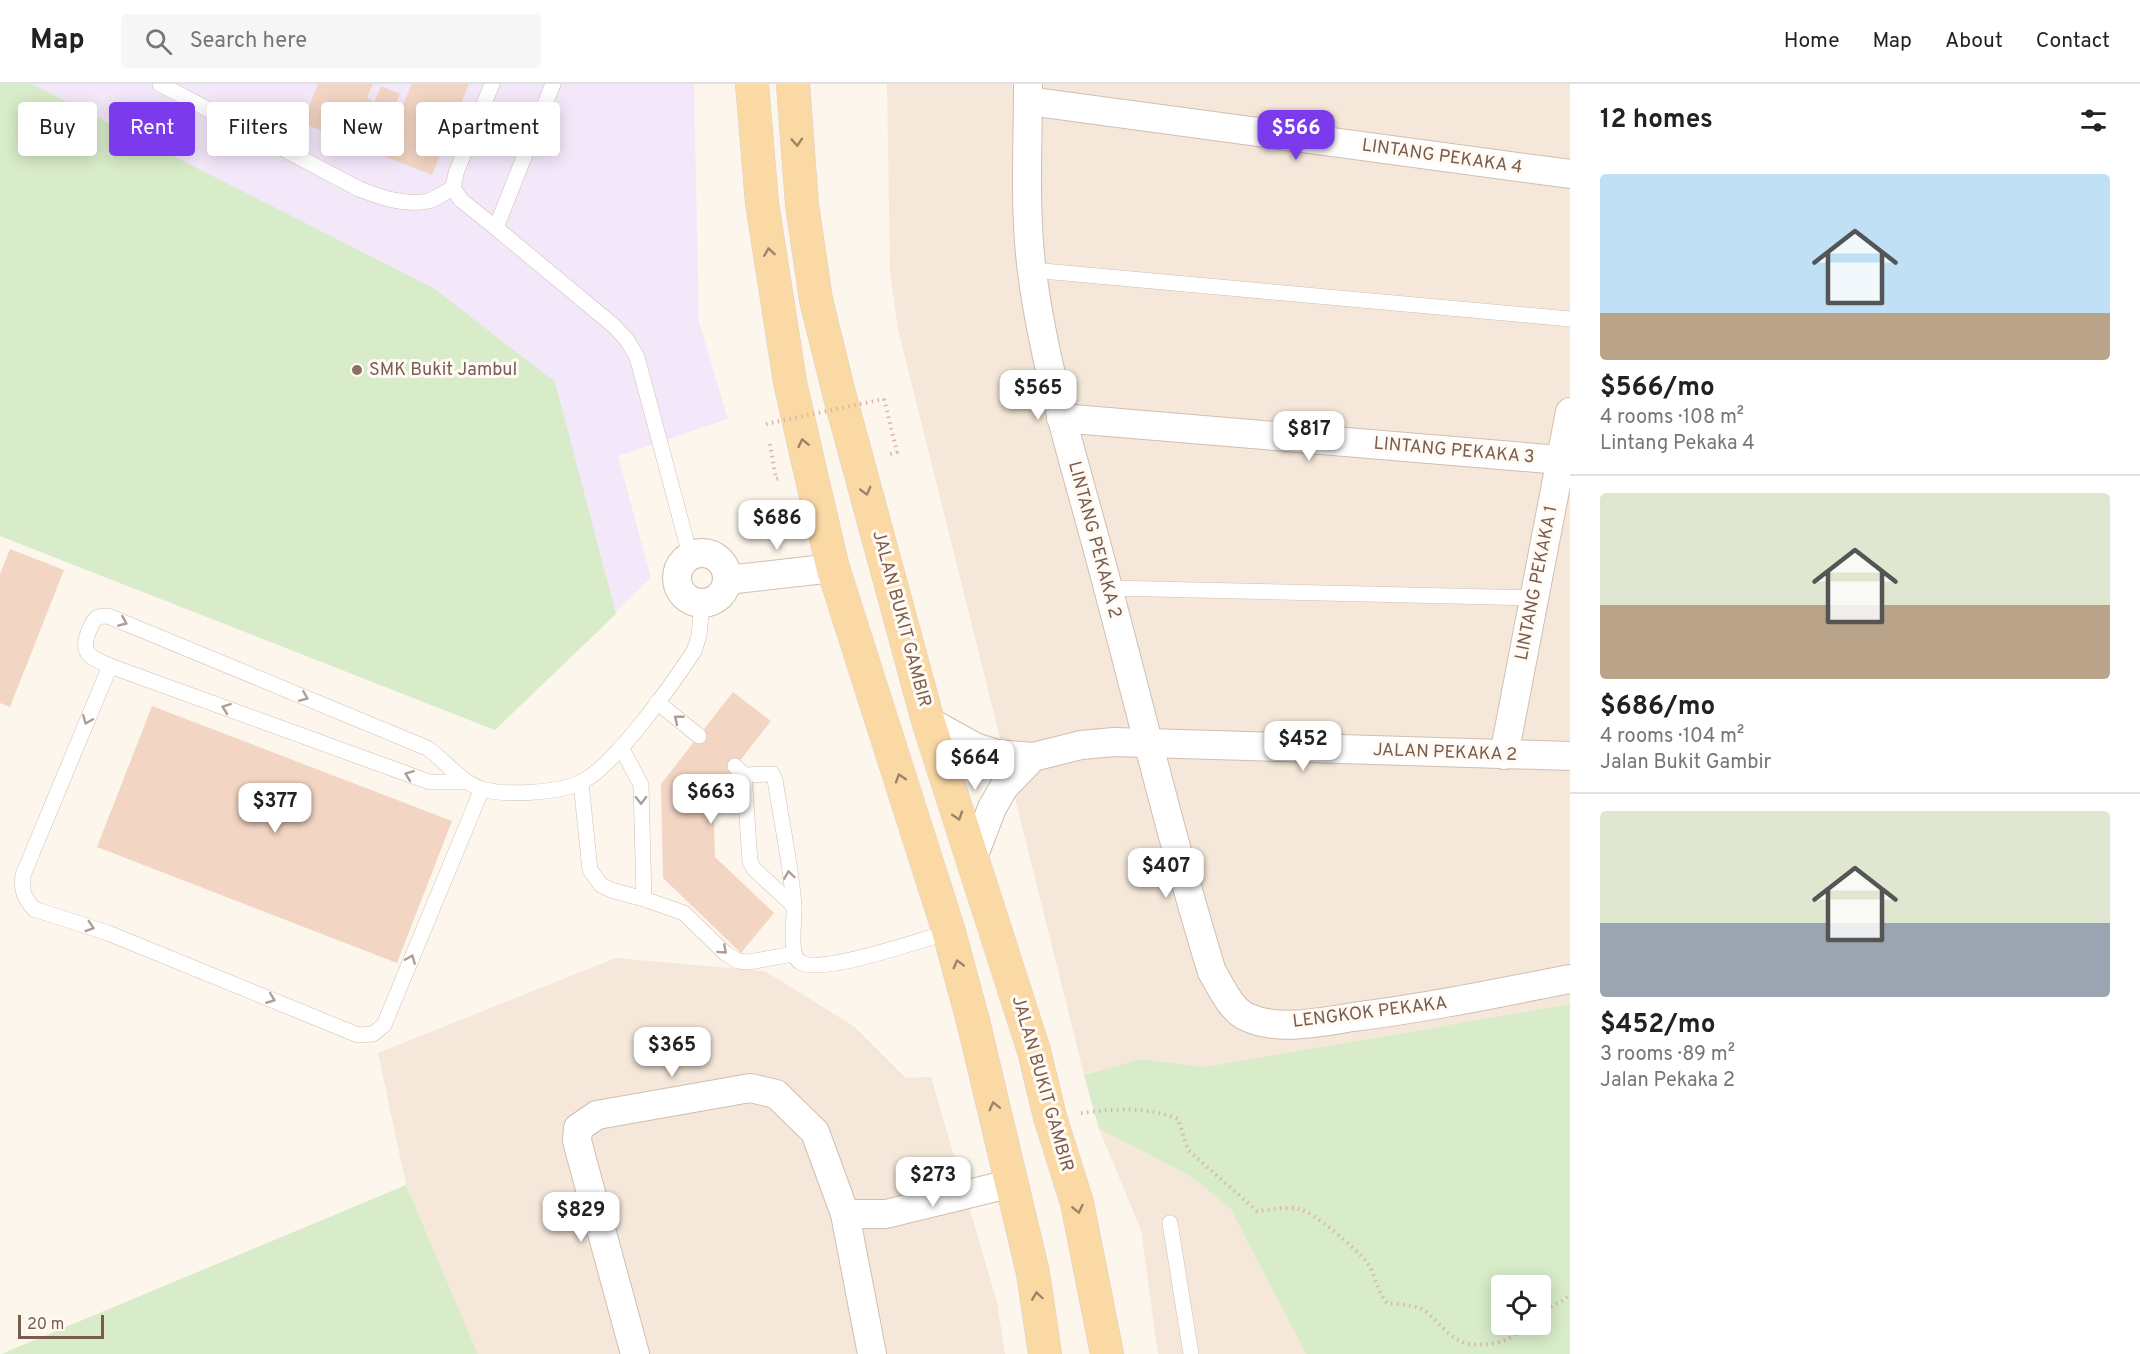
<!DOCTYPE html>
<meta charset="utf-8">
<style>
:root{--surface:#fff;--page:#f6f6f6;--text:#222;--muted:#767676;--line:#e0e0e0;--accent:#7c3aed}
body{margin:0;font-family:Overpass,sans-serif;background:var(--page);color:var(--text);height:100vh;display:flex;flex-direction:column;font-size:22px;white-space:nowrap}
*{box-sizing:border-box;margin:0}
p{font-size:20px;color:var(--muted)}
.icon{flex:none;width:33px;height:33px;fill:none;stroke:currentColor;stroke-width:2;stroke-linecap:round;stroke-linejoin:round}
.map{position:relative;flex:1;overflow:hidden}
.details{display:flex;flex-direction:column;background:var(--surface);width:570px}
.details>*{flex:none}
.guide{position:absolute;left:18px;top:18px;width:570px;height:54px;display:flex;gap:12px}
.controls{position:absolute;left:1491px;top:1191px;display:grid;gap:12px}
.controls a{display:grid;place-items:center;width:60px;height:60px;border-radius:6px;background:var(--surface);box-shadow:0 3px 15px #0003;font-size:30px}
.scale{position:absolute;left:18px;bottom:15px;width:86px;box-sizing:border-box;padding-left:6px;border:3px solid #7a5c4d;border-top:0;font-size:16px;line-height:21px;white-space:nowrap;color:#7a5c4d;-webkit-text-stroke:4px #fffaf3;paint-order:stroke}
.price{position:absolute;translate:-50% -51px;padding:0 14px;border-radius:12px;background:#fff;color:#222;font-size:20px;line-height:39px;filter:drop-shadow(0 2px 3px #0008)}
.price::after{content:'';position:absolute;left:50%;top:36px;width:18px;height:14px;margin-left:-9px;background:inherit;clip-path:polygon(0 0,100% 0,50% 100%)}
.price.active{background:var(--accent);color:#fff}
ul{padding:0;list-style:none}
li{display:grid;align-content:center;gap:12px;height:318px;padding:0 30px}
li+li{border-top:2px solid var(--line)}
li span{display:grid;place-items:center;height:186px;border-radius:6px;color:#555}
li>.icon{margin-inline-start:auto}
span .icon{width:108px;height:108px;fill:#fffc;stroke-width:1}
li b{font-size:26px}
h2{display:flex;justify-content:space-between;align-items:center;height:72px;padding:0 30px;font-size:26px}
.pill{padding:0 21px;border-radius:6px;background:var(--surface);box-shadow:0 3px 15px #0003;font-size:21px;line-height:54px}
.pill.active{background:var(--accent);color:#fff}
header{display:flex;align-items:center;gap:36px;box-sizing:border-box;height:84px;padding:0 30px;background:var(--surface);border-bottom:2px solid var(--line)}
header strong{font-size:28px}
nav{display:flex;gap:33px;margin-inline-start:auto;font-size:21px}
.search{width:420px;height:54px;background:var(--page);display:flex;align-items:center;gap:15px;box-sizing:border-box;padding:0 21px;border-radius:6px;color:var(--muted);font-size:22px}
main{display:flex;flex:1;min-height:0}
.map>svg:first-child{display:block}
.residential{fill:#f5e8da}
.education{fill:#f3e8fa}
.green{fill:#d8ecc9;fill-rule:evenodd}
.building{fill:#f3d5c3}
.lines{fill:none;stroke-linecap:round;stroke-linejoin:round}
.lane-casing{stroke:#d1beb0;stroke-width:16}
.street-casing{stroke:#d1beb0;stroke-width:30}
.primary-casing{stroke:#dad1cd;stroke-width:34}
.path{stroke:#d9b8a5;stroke-width:4;stroke-dasharray:1.5 4.5;stroke-linecap:butt}
.lane{stroke:#fff;stroke-width:15}
.street{stroke:#fff;stroke-width:28}
.primary{stroke:#fbd9a5;stroke-width:33}
.path-bridge{stroke:#d9b8a5;stroke-width:4;stroke-dasharray:1.5 4.5;stroke-linecap:butt}
.oneway{stroke:#a18267}
.oneway2{stroke:#af9d94}
.education-dot{fill:#8d6e63;stroke:#fffaf3;stroke-width:2}
.labels{text-anchor:middle;dominant-baseline:central;stroke-width:6;stroke-linejoin:round;paint-order:stroke}
.street-label{font-size:18px;fill:#7a5c4d;stroke:#fffaf3}
.education-label{font-size:18px;fill:#785e54;stroke:#fffaf3;text-anchor:start}
</style>
<header>
<strong>Map</strong>
<div class="search"><svg class="icon" aria-label="search" viewBox="0 0 24 24"><circle cx="10" cy="10" r="6"/><path d="M15 15l6 6"/></svg>Search here</div>
<nav><a>Home</a><a>Map</a><a>About</a><a>Contact</a></nav>
</header>
<main>
<div class="map">
<svg width="1570" height="1270" viewBox="0 0 1570 1270">
<rect width="100%" height="100%" fill="#fdf6ec"/>
<g class="residential">
<path d="M887,0H1570V920L1204,983L1142,975L1084,991L898,245L890,188Z"/>
<path d="M616,874L765,887L855,943L906,994L931,993L997,1218L1005,1270H478L406,1101L378,969Z"/>
<path d="M1099,1045L1189,1091L1230,1124L1306,1270H1158L1141,1146Z"/>
</g>
<path class="education" d="M0,0H694L699,238L728,335L618,372L651,494L495,646L0,452Z"/>
<g class="green">
<path d="M0,0H32L435,205L555,298L616,530L495,646L0,452Z"/>
<path d="M1570,920V1270H1306L1230,1124L1189,1091L1099,1045L1084,991L1142,975L1204,983ZM1502,1202H1540V1240H1502Z"/>
<path d="M406,1101L478,1270H1Z"/>
</g>
<g class="building">
<path d="M318,0H373L367,14L374,18L381,2L400,10L394,25L400,27L412,0H469L432,91L381,71L392,43L363,32L352,59L302,39Z"/>
<path d="M10,465L64,486L10,623L0,619V490Z"/>
<path d="M733,608L771,637L713,711L715,773L774,829L741,869L663,794L661,700Z"/>
<path d="M152,622L452,737L397,879L97,763Z"/>
</g>
<g class="lines">
<defs>
<g id="lane">
<path d="M160,0L359,105C380,113 404,122 428,117C436,115 445,108 453,104"/>
<path d="M492,0L456,89L453,104L461,116L496,144"/>
<path d="M553,0L496,144L614,242L627,256L637,273L690,471"/>
<path d="M1032,186L1570,235"/>
<path d="M1108,504L1535,514"/>
<path d="M110,582L23,791C21,806 24,814 34,825L108,849L358,951L373,950L384,941L482,705"/>
<path d="M657,618L699,652"/>
<path d="M621,663L641,701L644,815L684,829L725,869L738,877L749,878L793,870"/>
<path d="M735,682L744,691L750,778L754,785L794,822"/>
<path d="M744,691L772,690L775,695C781,737 791,780 794,822C795,835 788,871 800,878C820,892 923,855 949,848"/>
<path d="M467,698H430L421,695L110,582C102,578 88,574 86,565C84,557 91,537 98,533C101,532 105,532 108,532L427,664C446,677 460,698 482,705C505,712 560,709 581,698C615,682 673,599 694,567L699,552L702,519"/>
<path d="M581,699L590,786L601,801L611,806L644,815"/>
<path d="M1170,1139L1191,1270"/>
</g>
<g id="street">
<path d="M1028,0C1028,62 1024,126 1032,188C1046,295 1081,399 1108,504C1142,632 1173,761 1212,888C1222,904 1231,927 1249,934C1279,947 1322,938 1353,933C1426,924 1498,909 1570,895"/>
<path d="M1028,17L1570,90"/>
<path d="M1061,334L1560,376"/>
<circle cx="702" cy="494" r="25"/>
<path d="M727,496L833,484"/>
<path d="M928,637L975,663L997,670L1033,673L1081,661L1114,658L1570,672"/>
<path d="M1504,671L1570,328"/>
<path d="M972,776L992,724L1004,703L1033,673"/>
<path d="M845,1130H886L1013,1099"/>
<path d="M635,1270L577,1057L578,1044L597,1031L750,1004L776,1010L815,1048L845,1130L872,1270"/>
</g>
<g id="primary">
<path d="M752,0L762,119L790,298L809,382L833,484L949,848L973,937L1033,1189L1045,1270"/>
<path d="M793,0L802,121L816,216L840,313L928,637L1034,967L1050,1033L1077,1119L1107,1270"/>
</g>
</defs>
<use href="#lane" class="lane-casing"/>
<use href="#street" class="street-casing"/>
<use href="#primary" class="primary-casing"/>
<g class="path">
<path d="M884,315L897,368L887,371"/>
<path d="M770,360L776,395L780,394"/>
<path d="M1081,1029C1114,1025 1146,1022 1178,1035L1188,1066L1257,1127C1270,1126 1287,1122 1299,1125C1314,1128 1355,1164 1366,1177C1376,1190 1376,1206 1387,1219C1397,1220 1409,1220 1419,1224C1426,1226 1432,1233 1437,1238C1456,1258 1466,1264 1494,1259C1507,1257 1517,1252 1523,1240"/>
<path d="M1540,1228L1564,1216L1570,1210"/>
</g>
<use href="#lane" class="lane"/>
<use href="#street" class="street"/>
<use href="#primary" class="primary"/>
<path class="path-bridge" d="M766,340L884,315"/>
</g>
<defs><path id="oneway-chevron" d="M-2-3.5L2.5 0L-2 3.5" fill="none" stroke-width="1.6" stroke-linecap="round" stroke-linejoin="round" transform="scale(1.5)"/></defs>
<g class="oneway">
<use href="#oneway-chevron" transform="translate(797 58) rotate(86)"/>
<use href="#oneway-chevron" transform="translate(769 168) rotate(-99)"/>
<use href="#oneway-chevron" transform="translate(803 359) rotate(-102)"/>
<use href="#oneway-chevron" transform="translate(866 407) rotate(75)"/>
<use href="#oneway-chevron" transform="translate(900 694) rotate(-108)"/>
<use href="#oneway-chevron" transform="translate(958 732) rotate(72)"/>
<use href="#oneway-chevron" transform="translate(958 880) rotate(-105)"/>
<use href="#oneway-chevron" transform="translate(994 1022) rotate(-104)"/>
<use href="#oneway-chevron" transform="translate(1078 1125) rotate(77)"/>
<use href="#oneway-chevron" transform="translate(1037 1212) rotate(-98)"/>
</g>
<g class="oneway2">
<use href="#oneway-chevron" transform="translate(123 538) rotate(23)"/>
<use href="#oneway-chevron" transform="translate(304 613) rotate(23)"/>
<use href="#oneway-chevron" transform="translate(226 624) rotate(-160)"/>
<use href="#oneway-chevron" transform="translate(678 635) rotate(-141)"/>
<use href="#oneway-chevron" transform="translate(87 636) rotate(112)"/>
<use href="#oneway-chevron" transform="translate(409 691) rotate(-160)"/>
<use href="#oneway-chevron" transform="translate(641 716) rotate(89)"/>
<use href="#oneway-chevron" transform="translate(789 791) rotate(-98)"/>
<use href="#oneway-chevron" transform="translate(90 843) rotate(18)"/>
<use href="#oneway-chevron" transform="translate(723 866) rotate(42)"/>
<use href="#oneway-chevron" transform="translate(411 875) rotate(-68)"/>
<use href="#oneway-chevron" transform="translate(271 915) rotate(22)"/>
</g>
<circle class="education-dot" cx="357" cy="286" r="6"/>
<g class="labels">
<g class="street-label">
<text transform="translate(1442 73) rotate(8)">LINTANG PEKAKA 4</text>
<text transform="translate(1454 367) rotate(5)">LINTANG PEKAKA 3</text>
<text transform="translate(1094 456) rotate(75)">LINTANG PEKAKA 2</text>
<text transform="translate(1537 499) rotate(-79)">LINTANG PEKAKA 1</text>
<text transform="translate(901 535) rotate(75)">JALAN BUKIT GAMBIR</text>
<text transform="translate(1445 669) rotate(2)">JALAN PEKAKA 2</text>
<text transform="translate(1370 929) rotate(-7)">LENGKOK PEKAKA</text>
<text transform="translate(1042 1000) rotate(74)">JALAN BUKIT GAMBIR</text>
</g>
<g class="education-label">
<text x="369" y="286">SMK Bukit Jambul</text>
</g>
</g>
</svg>
<div class="controls">
<a><svg class="icon" aria-label="locate" viewBox="0 0 24 24"><circle cx="12" cy="12" r="6"/><path d="M12 2v4M12 18v4M2 12h4M18 12h4"/></svg></a>
</div>
<div class="scale">20 m</div>
<b class="price active" style="left:1296px;top:77px">$566</b>
<b class="price" style="left:1038px;top:337px">$565</b>
<b class="price" style="left:1309px;top:378px">$817</b>
<b class="price" style="left:777px;top:467px">$686</b>
<b class="price" style="left:1303px;top:688px">$452</b>
<b class="price" style="left:975px;top:707px">$664</b>
<b class="price" style="left:711px;top:741px">$663</b>
<b class="price" style="left:275px;top:750px">$377</b>
<b class="price" style="left:1166px;top:815px">$407</b>
<b class="price" style="left:672px;top:994px">$365</b>
<b class="price" style="left:933px;top:1124px">$273</b>
<b class="price" style="left:581px;top:1159px">$829</b>
<div class="guide">
<a class="pill">Buy</a>
<a class="pill active">Rent</a>
<a class="pill">Filters</a>
<a class="pill">New</a>
<a class="pill">Apartment</a>
</div>
</div>
<section class="details">
<h2>12 homes<svg class="icon" aria-label="filters" viewBox="0 0 24 24"><path d="M4 7h16M4 17h16"/><circle cx="9" cy="7" r="2"/><circle cx="15" cy="17" r="2"/></svg></h2>
<ul>
<li><span style="background:linear-gradient(#bfe0f5 75%,#b9a48a 0)"><svg class="icon" aria-label="home" viewBox="0 0 24 24"><path d="M3 11l9-7 9 7M6 9v11h12V9"/></svg></span><div><b>$566/mo</b><p>4 rooms · 108 m²</p><p>Lintang Pekaka 4</p></div></li>
<li><span style="background:linear-gradient(#dfe7d0 60%,#b9a48a 0)"><svg class="icon" aria-label="home" viewBox="0 0 24 24"><path d="M3 11l9-7 9 7M6 9v11h12V9"/></svg></span><div><b>$686/mo</b><p>4 rooms · 104 m²</p><p>Jalan Bukit Gambir</p></div></li>
<li><span style="background:linear-gradient(#dfe7d0 60%,#9aa5b1 0)"><svg class="icon" aria-label="home" viewBox="0 0 24 24"><path d="M3 11l9-7 9 7M6 9v11h12V9"/></svg></span><div><b>$452/mo</b><p>3 rooms · 89 m²</p><p>Jalan Pekaka 2</p></div></li>
</ul>
</section>
</main>
